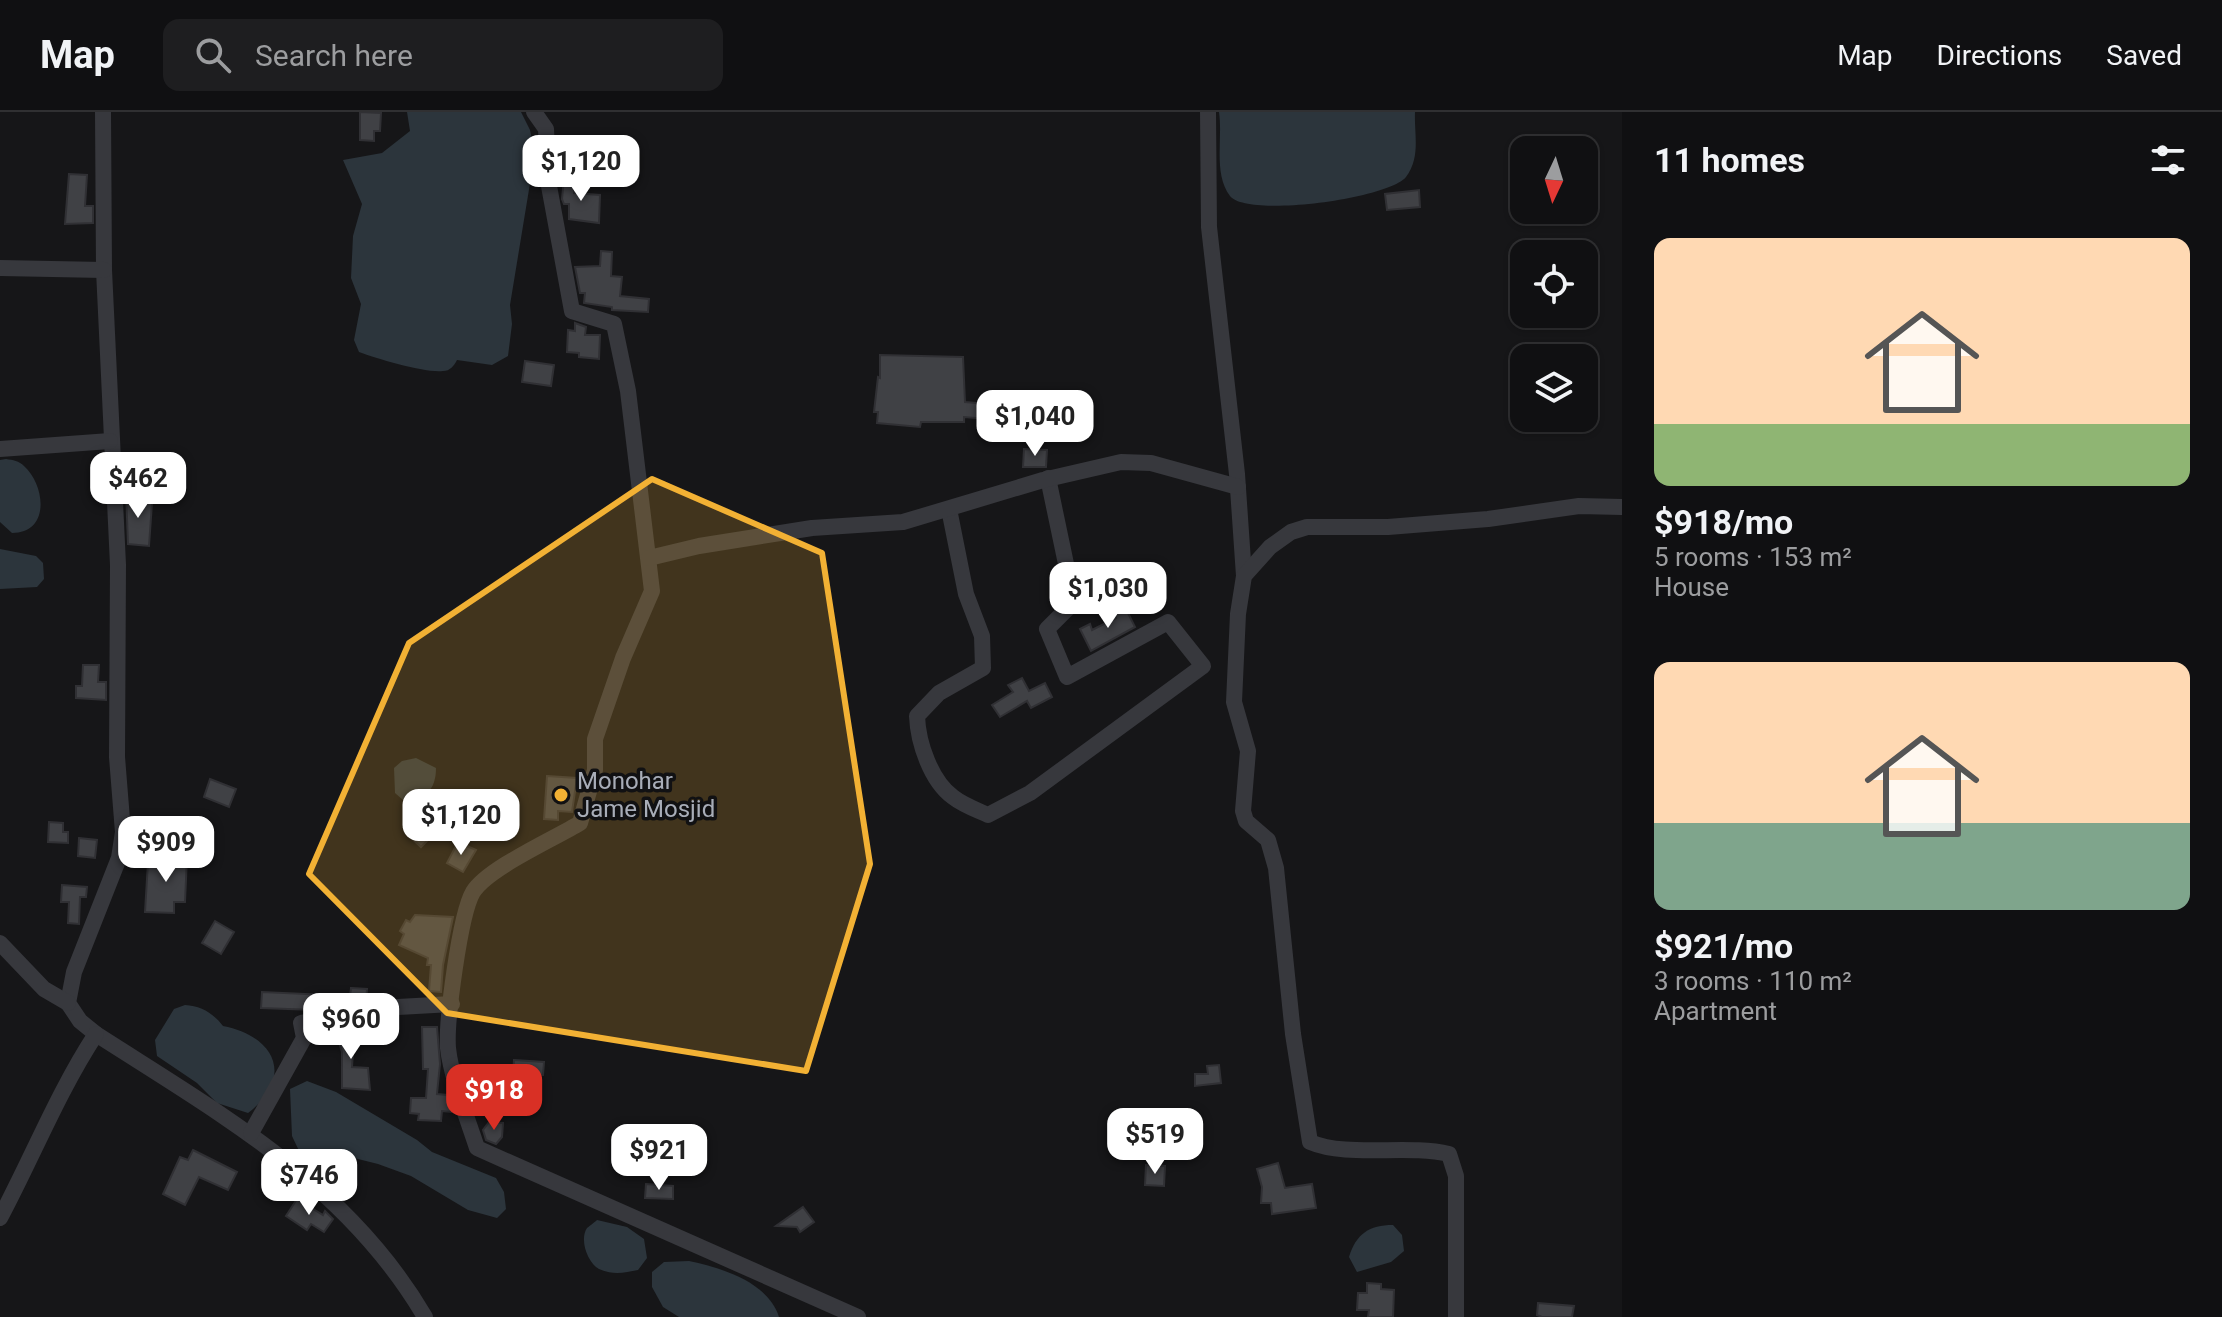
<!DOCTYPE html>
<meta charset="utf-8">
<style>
:root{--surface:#101012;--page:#1e1e20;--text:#f1f3f6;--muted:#9c9d9f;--line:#303032;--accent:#d93025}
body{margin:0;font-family:Roboto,sans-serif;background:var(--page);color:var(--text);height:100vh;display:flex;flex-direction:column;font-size:30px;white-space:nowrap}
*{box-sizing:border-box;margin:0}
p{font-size:26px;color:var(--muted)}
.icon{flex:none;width:44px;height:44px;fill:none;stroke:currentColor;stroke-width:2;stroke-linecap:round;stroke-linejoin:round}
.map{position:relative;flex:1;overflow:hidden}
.details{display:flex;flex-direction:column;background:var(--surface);width:600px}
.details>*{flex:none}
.needle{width:52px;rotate:184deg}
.controls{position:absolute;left:1510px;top:24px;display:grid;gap:16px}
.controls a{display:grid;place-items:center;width:88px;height:88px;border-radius:16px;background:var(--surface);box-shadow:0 2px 6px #0004,0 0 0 2px var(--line);font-size:40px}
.price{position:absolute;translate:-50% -68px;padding:0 18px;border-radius:16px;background:#fff;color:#222;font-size:26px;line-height:52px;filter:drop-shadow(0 2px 4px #0008)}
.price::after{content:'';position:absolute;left:50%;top:48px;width:24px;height:18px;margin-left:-12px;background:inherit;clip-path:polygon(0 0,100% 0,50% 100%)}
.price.selected{background:var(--accent);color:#fff}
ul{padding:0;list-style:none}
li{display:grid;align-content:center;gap:16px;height:424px;padding:0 32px}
li span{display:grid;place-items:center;height:248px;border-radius:16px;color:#555}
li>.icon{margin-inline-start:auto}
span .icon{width:144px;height:144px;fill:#fffc;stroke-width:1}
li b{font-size:34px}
h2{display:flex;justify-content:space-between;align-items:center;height:96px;padding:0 32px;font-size:34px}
header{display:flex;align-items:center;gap:48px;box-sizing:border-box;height:112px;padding:0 40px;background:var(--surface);border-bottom:2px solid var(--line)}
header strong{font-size:38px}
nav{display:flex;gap:44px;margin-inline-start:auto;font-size:28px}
.search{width:560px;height:72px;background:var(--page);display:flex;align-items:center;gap:20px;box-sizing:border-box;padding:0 28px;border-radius:16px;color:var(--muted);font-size:30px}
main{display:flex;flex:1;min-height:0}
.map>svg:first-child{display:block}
.water{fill:#2c353c}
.building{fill:#404145;stroke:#303034;stroke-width:2}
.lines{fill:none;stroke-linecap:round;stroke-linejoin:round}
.minor{stroke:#37383d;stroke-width:16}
.marked{fill:#f2b134;fill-opacity:0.2;stroke:#f2b134;stroke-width:6;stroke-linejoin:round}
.poi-dot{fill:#f2b134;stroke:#111113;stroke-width:3}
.labels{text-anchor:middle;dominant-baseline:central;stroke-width:7;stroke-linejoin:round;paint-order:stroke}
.poi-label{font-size:24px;fill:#a8adb8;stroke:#111113;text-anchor:start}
</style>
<header>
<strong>Map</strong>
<div class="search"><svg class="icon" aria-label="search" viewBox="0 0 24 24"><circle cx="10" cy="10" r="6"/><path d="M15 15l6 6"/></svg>Search here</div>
<nav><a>Map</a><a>Directions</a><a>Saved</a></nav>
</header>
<main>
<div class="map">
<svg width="1622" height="1205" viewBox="0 0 1622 1205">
<rect width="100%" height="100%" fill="#161618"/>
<g class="water">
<path d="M407,0H521L530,18L535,41L510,193L512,212L508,244L492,253L457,248C454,254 450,259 443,259C424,261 378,247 359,240L354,228L361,192L351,166L353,124L362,92L343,48L382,41L410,19Z"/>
<path d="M1219,0H1415C1414,22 1421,45 1406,65C1388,87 1247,106 1230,84C1213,61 1223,27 1219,0Z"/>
<path d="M6,347C13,348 19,349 24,354C46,374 50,421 12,421L0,410V348Z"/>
<path d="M0,437L36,444L43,451L44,467L37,475L0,477Z"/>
<path d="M416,646L436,656C436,678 425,688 403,688L395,681L394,656L402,649Z"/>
<path d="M185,893C201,894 213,901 223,914C275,924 295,965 248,1001L217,991L197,971L157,944L155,928L174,897Z"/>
<path d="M307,969L336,980L417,1028L432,1040L496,1066L504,1080L506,1097L497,1106L468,1098L411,1064L378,1052L346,1044L301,1043L292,1024L290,977Z"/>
<path d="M597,1108L627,1115L644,1127L647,1146L638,1158C624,1161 612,1163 599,1157C588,1151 579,1128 587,1116C587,1116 596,1109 597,1108Z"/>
<path d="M1393,1113L1402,1123L1404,1139L1391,1150L1357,1160L1349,1145C1356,1122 1369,1113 1393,1113Z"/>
<path d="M689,1149C722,1156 768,1170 779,1205H679L663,1195L652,1175V1160L664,1150Z"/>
</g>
<g class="building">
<path d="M360,0L381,1L380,19H374V29L360,28Z"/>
<path d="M69,62L87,63L85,94H93V111L65,112Z"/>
<path d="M574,65V81L600,83L599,111L569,107V92H564L562,87L564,66Z"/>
<path d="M1419,78L1420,95L1387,98L1385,82Z"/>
<path d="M601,139L612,140L611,164L622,165L620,184L649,187L648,200L612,198V195L584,191L585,181H580L575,155L600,154Z"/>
<path d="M575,211L586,215L585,223H600L599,247L579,245V241L567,240L568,218L575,219Z"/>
<path d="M880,243L963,245L965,290L989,292L990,281H1004L1001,308L964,305V310H921L920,315L877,311L878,300H874L878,265L880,266Z"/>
<path d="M525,249L554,253L551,274L522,270Z"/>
<path d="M1024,337L1047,338L1046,355H1023Z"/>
<path d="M126,379L139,382V390L152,391L149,434L128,432Z"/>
<path d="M1125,495L1135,515L1091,539L1080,517L1090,512L1092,518L1116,506L1114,500Z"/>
<path d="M83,553H99L98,570H106V588L76,586V574H82Z"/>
<path d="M1022,566L1029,579L1045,571L1052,585L1031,596L1027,589L1000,605L992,593L1013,580L1008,573Z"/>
<path d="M547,664L577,666L572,700L558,699V708L544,707Z"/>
<path d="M210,667L236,677L229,695L204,685Z"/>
<path d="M421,682L442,714L426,725L429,727L421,735L407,722L421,708Z"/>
<path d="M49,710L63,711V720H68V731L48,730Z"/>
<path d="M79,726L97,728L95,746L78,744Z"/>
<path d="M458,730L476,738L463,760L447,751Z"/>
<path d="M165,739L177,740V744L187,745L185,790H174V801L145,800L148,750L165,751Z"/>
<path d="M62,773L87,775L86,785H80L79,812L68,811L69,790H61Z"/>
<path d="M415,803L453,805L443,853L441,880L429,879L431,853H427L428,846L399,833L404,822L400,819L406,808L410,810Z"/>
<path d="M215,809L234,820L221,842L202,831Z"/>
<path d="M351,876L367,877L366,889L315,898L261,896L262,880L350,884Z"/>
<path d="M355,913L359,924L354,926L352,955L368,956L370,978L342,976V940L335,918Z"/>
<path d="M422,915H437L440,952L437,982L448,983L451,993V1000L442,999L441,1009L418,1008L419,1002L410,1001L411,986H426L428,957H423Z"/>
<path d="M514,948L544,950L543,963L513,962Z"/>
<path d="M1219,953L1221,971L1195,974V962H1208L1207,954Z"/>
<path d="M489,1010L503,1011L502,1025L496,1032L486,1028L483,1018Z"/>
<path d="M193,1038L237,1060L228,1078L199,1065L185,1093L163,1082L180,1045L188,1048Z"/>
<path d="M1278,1051L1285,1076L1312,1072L1316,1096L1272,1102L1271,1091H1261L1262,1075L1257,1057Z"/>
<path d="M1146,1053L1165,1054L1164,1074L1145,1073Z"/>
<path d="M646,1072L673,1074V1087L645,1086Z"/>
<path d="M297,1087L323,1103L325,1099L333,1107L324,1120L311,1112L307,1118L286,1104Z"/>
<path d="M803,1095L814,1110L800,1120L797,1115L776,1114Z"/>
<path d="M1367,1171L1381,1172V1177L1394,1178L1393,1205H1368L1369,1198H1357L1358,1181H1367Z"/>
<path d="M1538,1191L1574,1194L1572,1205H1542L1537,1203Z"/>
</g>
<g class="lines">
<g class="minor">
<path d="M103,0L104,158L118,453L117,645L123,720L119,746L74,860L68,891L80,909L96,922C222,1003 347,1072 425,1205"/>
<path d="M534,0L546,17L549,74L572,199L614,212L628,279L652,479L623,546L595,627V658L580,711C554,727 488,756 473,780C460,802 446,909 448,936C451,965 468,1008 477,1036L858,1205"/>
<path d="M1208,0L1209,115L1237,362L1244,464"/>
<path d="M0,156L104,158"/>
<path d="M0,337L110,329"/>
<path d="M949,397L966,482L982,524L983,556L939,581L917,604C918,631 931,669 953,685C963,693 977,698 988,703L1030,681L1203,554L1168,510L1067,565L1047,517L1074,490L1048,366"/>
<path d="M649,446L699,434L812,416L903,410L1043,368L1121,350L1151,351L1238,375"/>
<path d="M0,831L44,877L68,891"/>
<path d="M251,1021L304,926L301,911L398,895L452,892"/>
<path d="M0,1106C33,1044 58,980 96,922"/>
<path d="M1456,1205V1064L1449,1042C1407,1032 1347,1046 1310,1030L1293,922L1276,756L1268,728L1246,709L1243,699L1248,639L1234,590L1238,502L1244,464L1270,435L1291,420L1307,415H1388L1488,407L1579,394L1622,395"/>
</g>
</g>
<path class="marked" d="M652,367L822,441L870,752L806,959L447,901L309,762L409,531Z"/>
<circle class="poi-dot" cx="561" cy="683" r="8"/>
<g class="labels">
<g class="poi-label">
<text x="577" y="669">Monohar<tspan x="577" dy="28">Jame Mosjid</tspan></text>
</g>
</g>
</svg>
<div class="controls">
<a><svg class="needle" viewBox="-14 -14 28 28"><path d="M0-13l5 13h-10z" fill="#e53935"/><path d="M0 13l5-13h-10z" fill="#9c9d9f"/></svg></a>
<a><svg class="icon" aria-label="locate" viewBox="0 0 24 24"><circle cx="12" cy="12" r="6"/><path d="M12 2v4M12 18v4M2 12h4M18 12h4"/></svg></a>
<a><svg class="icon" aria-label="layers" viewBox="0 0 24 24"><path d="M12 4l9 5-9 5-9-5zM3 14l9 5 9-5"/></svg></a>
</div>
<b class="price" style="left:581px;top:91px">$1,120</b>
<b class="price" style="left:1035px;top:346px">$1,040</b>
<b class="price" style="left:138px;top:408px">$462</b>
<b class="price" style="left:1108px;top:518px">$1,030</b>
<b class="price" style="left:461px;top:745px">$1,120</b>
<b class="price" style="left:166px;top:772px">$909</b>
<b class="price" style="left:351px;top:949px">$960</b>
<b class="price selected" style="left:494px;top:1020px">$918</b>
<b class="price" style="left:1155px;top:1064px">$519</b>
<b class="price" style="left:659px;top:1080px">$921</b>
<b class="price" style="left:309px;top:1105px">$746</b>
</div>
<section class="details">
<h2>11 homes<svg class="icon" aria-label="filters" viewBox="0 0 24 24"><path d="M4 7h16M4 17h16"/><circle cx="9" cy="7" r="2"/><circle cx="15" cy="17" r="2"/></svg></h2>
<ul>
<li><span style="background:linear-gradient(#ffd9b3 75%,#8fb573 0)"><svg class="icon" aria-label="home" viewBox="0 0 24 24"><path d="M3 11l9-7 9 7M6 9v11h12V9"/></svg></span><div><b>$918/mo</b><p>5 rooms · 153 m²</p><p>House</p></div></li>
<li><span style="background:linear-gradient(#ffd9b3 65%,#7fa58c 0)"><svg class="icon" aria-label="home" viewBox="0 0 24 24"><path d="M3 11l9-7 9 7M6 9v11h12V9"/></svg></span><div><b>$921/mo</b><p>3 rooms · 110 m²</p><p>Apartment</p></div></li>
</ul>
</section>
</main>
